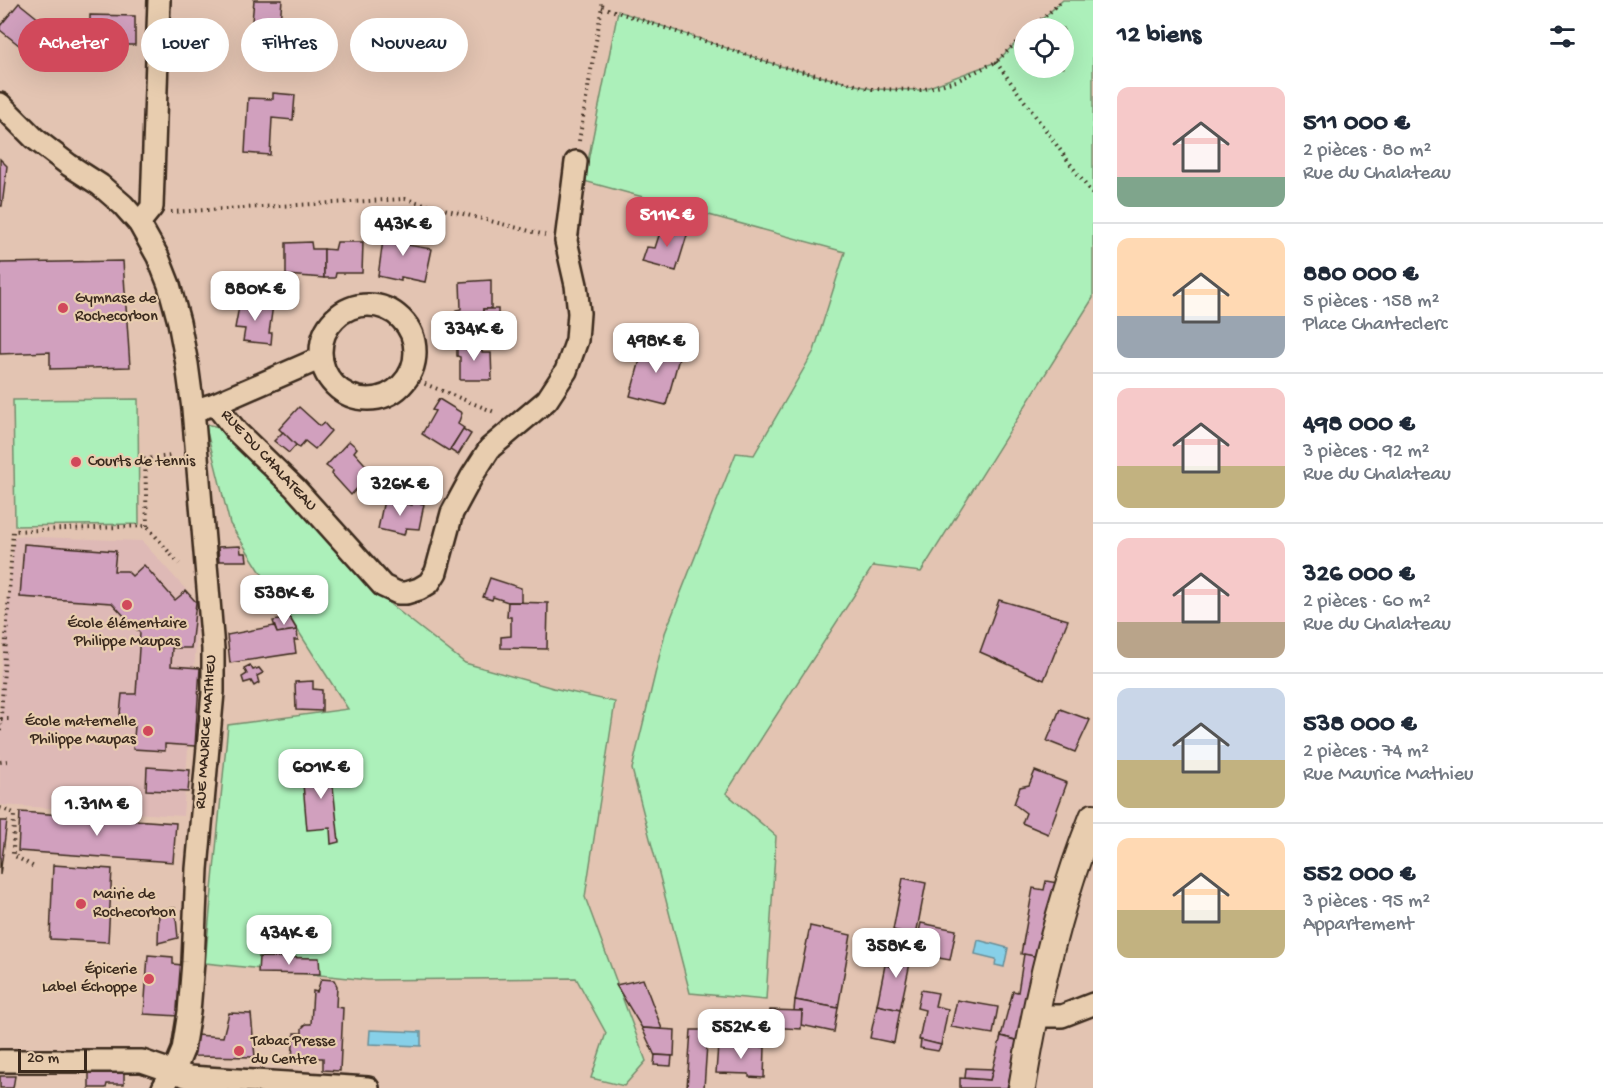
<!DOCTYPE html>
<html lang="fr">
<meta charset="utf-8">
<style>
:root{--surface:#fff;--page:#f6f6f7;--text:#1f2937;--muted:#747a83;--line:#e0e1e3;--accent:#d1495b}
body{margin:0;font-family:"Gochi Hand",sans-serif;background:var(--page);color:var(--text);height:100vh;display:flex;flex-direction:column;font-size:22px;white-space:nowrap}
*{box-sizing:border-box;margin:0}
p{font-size:20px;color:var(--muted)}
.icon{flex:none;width:33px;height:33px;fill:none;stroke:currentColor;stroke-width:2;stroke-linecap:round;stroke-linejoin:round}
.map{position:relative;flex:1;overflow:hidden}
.details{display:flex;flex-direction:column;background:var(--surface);width:510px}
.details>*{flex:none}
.banner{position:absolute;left:18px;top:18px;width:570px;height:54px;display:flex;gap:12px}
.buttons{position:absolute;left:1014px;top:18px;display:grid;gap:12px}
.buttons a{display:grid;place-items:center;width:60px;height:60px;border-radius:50%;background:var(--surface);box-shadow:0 6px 24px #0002;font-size:30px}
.scale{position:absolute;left:18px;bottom:15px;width:69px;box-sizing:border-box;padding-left:6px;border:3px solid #3b2a1e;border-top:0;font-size:16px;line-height:21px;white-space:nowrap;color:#3b2a1e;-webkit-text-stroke:4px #e8cdaf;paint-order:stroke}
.price{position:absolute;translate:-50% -51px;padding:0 14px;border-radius:12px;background:#fff;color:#222;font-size:20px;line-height:39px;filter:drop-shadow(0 2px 3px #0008)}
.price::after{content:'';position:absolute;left:50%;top:36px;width:18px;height:14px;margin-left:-9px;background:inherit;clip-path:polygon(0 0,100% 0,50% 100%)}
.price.selected{background:var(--accent);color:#fff}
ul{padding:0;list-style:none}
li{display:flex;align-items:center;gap:18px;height:150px;padding:0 24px}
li+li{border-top:2px solid var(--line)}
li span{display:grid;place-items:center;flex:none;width:168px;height:120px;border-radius:12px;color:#555}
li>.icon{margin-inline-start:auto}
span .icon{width:72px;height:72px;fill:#fffc;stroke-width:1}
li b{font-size:26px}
h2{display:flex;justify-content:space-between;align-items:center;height:72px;padding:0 24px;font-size:26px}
.tag{padding:0 21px;border-radius:27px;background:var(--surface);box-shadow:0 6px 24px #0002;font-size:21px;line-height:54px}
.tag.selected{background:var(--accent);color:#fff}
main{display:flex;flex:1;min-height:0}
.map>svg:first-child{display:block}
.built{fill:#deb9b6}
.green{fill:#acf0ba;stroke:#748d6c;stroke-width:1.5}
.water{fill:#87d0e8;stroke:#698e97;stroke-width:1.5}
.building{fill:#d1a0be;stroke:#3b2a1e;stroke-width:1.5}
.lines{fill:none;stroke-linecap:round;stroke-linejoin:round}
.minor-casing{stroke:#3b2a1e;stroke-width:26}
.tertiary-casing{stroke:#3b2a1e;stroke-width:30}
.path{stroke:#3b2a1e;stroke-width:4;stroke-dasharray:1.5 4.5;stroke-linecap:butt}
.minor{stroke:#e8cdaf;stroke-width:21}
.tertiary{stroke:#e8cdaf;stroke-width:26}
.poi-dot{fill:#d1495b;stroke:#e8cdaf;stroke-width:2}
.labels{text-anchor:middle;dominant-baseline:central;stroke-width:4.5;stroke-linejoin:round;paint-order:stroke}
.poi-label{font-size:16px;fill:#3b2a1e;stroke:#e8cdaf;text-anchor:start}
.street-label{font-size:16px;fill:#3b2a1e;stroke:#e8cdaf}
</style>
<main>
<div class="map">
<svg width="1093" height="1088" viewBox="0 0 1093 1088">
<rect width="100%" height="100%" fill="#e3c4b2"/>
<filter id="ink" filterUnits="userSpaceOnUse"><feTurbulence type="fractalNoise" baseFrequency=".0167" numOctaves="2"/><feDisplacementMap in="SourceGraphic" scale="12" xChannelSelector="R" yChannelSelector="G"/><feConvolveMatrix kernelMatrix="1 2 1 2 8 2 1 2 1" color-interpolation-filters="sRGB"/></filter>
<g filter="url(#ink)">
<path class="built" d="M14,536L142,541L199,604L183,816L0,805V678Z"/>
<g class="green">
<path d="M1063,0H1093V298L921,572L873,566L726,793L776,836L766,1000L690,993L632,769L665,633L736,453L754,455L814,351L845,252L584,181L618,11L780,66L872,89L921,90L996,62L1024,35V68H1064V28H1032Z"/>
<path d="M138,399L139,524L15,526L13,400Z"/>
<path d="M205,424L224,428L391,605L465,663L553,688L615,702L585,897L646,1061L624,1086L591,1078L606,1033L576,978L368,980L205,963L228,725L348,709L230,524Z"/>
</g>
<g class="water">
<path d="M978,940L1008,948L1004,967L995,965L996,959L975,954Z"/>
<path d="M370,1030L421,1032V1046L369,1044Z"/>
</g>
<g class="building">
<path d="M254,0H282L277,55L249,53Z"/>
<path d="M19,3L55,32L34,57L0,30V26Z"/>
<path d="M90,15L135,16V45H90Z"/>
<path d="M273,93L295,95L293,120L272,118L270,155L245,153L248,98L273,99Z"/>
<path d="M0,159L7,166L2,206H0Z"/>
<path d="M663,223L688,232L676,271L642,262L647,247L655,248Z"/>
<path d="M385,226L409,231L407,245L432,249L425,282L401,277V281L378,276Z"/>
<path d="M311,242L312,249H324V278L286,275V243Z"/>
<path d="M337,242H363L362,273H336L335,278H324V249L335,250Z"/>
<path d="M123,261L130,367L50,369V352L0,354V263Z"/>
<path d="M491,280V309H483V319L457,321L456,310L461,309L460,282Z"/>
<path d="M240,301L273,305L269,333H272L271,344L243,341L245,329L235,328Z"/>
<path d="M483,309H498V330H473V320L483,319Z"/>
<path d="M645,342L681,351L666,405L630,396Z"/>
<path d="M457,343H482V353H491L492,380H460V357L457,356Z"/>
<path d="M439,399L462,413L458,424L464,428L449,451L422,434L435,411L432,410Z"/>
<path d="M299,407L320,426L324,423L331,431L315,449L305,441L299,448L279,429Z"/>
<path d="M463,429L471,434L458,455L450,450Z"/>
<path d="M283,432L296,445L289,453L274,441Z"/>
<path d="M349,441L357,448L354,452L372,472L351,495L332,474L333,471L326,466Z"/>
<path d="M384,500L412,505V502L424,504L419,529L406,528L404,535L378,529Z"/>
<path d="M24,544L116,551L114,571H127L132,576L144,565L175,600L186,591L196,602L191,648H172L171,666L200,668L195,746L165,744V751L133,749L135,726L119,724L122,694H136L140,633L112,603L20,597Z"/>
<path d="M240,546L241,553H246L247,561H219L218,547Z"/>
<path d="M490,578L521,588V602H508L493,597L492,600L483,597Z"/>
<path d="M999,600L1068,620L1044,680L980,652Z"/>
<path d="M508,602L548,603L547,649L501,648V637L511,636V617H507Z"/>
<path d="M290,618L297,630L277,633L273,621Z"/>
<path d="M274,626L277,633L297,630L298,640H294L296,653L230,663L227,635Z"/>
<path d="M250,665L253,670L259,668L263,673L257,676L259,683L254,686L251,681L244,683L242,677L247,674L244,668Z"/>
<path d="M313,681V689L322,690V711L296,710L295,682Z"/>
<path d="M1060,709L1090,720L1075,752L1047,741Z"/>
<path d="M312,759H330L339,842L331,844L330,828L307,830L303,784H314Z"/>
<path d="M147,767L190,770L188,792L146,790Z"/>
<path d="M1035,771L1067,783L1048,834L1022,823L1026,813L1014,804L1020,787L1029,785Z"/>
<path d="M20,812L176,823L173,862L18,851Z"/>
<path d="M0,821H7L0,875Z"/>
<path d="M53,865L112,869L108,942L50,939Z"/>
<path d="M903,878L926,883L916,935L893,930Z"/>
<path d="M1046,881L1058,883L1039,957L1021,954L1033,888L1044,890Z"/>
<path d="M175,908L178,938L158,943L159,909Z"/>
<path d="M921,923L956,930L950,960L933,957V954L915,950Z"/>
<path d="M810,926L851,935L838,1008L795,1000Z"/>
<path d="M908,933L916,935L900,1010L877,1005L885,965L901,969Z"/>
<path d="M1024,954L1039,957L1019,1041L1001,1036L1013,991L1018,992Z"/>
<path d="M148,955L173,957V964L182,965L179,1016L144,1014Z"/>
<path d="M259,957L319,958L320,974L258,973Z"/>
<path d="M321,979L334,980L337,986L336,1007L343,1008L340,1071L323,1070V1058H292L294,1033H302V1028L306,1024H311L313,991L317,992Z"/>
<path d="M643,979L662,1029L642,1028L616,985Z"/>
<path d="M921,990L938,993L935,1006L948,1009L941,1045L919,1040L925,1010L917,1008Z"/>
<path d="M795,1000L838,1008L834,1032L801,1025L802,1011H794Z"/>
<path d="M957,1000L998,1007L993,1034L951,1027Z"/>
<path d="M877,1005L900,1010L894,1043L870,1038Z"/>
<path d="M770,1010L802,1011L801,1029L769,1027Z"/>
<path d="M229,1013L251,1014L255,1057L193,1056L196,1035L223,1037Z"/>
<path d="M642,1028L675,1030L674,1056L655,1055V1056Z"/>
<path d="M691,1030H708L704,1088H687Z"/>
<path d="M1001,1036L1019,1041L1007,1088H960V1078L990,1080Z"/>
<path d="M921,1040L941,1045L938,1051L920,1048Z"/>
<path d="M718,1045L765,1047L764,1078L749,1077V1074L716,1073Z"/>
<path d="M655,1055L672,1056L671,1066L654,1065Z"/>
<path d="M966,1068L993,1069L990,1080L965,1078Z"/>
<path d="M89,1071H124V1084H107L106,1088H89Z"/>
<path d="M0,1076H15L13,1088H0Z"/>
</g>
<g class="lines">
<defs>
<g id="minor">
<path d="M0,104L34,138L69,165L100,185L123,205L139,223L158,257L169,285L179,322L187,364L193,409L207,576L213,649V692L197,869L193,962L189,1012L183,1050L178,1062L163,1088"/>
<path d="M139,223L152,207L159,0"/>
<circle cx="368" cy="352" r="47"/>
<path d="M215,404L237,432L295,488L383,586L398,593H406L419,589L429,583L436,572L452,513L472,476L490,448L547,400L566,371L577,340L579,313L576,285L566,241L576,162"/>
<path d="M202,408L215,404L321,358"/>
<path d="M1036,1016H1062L1093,1004"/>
<path d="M0,1061H142L189,1077L368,1088"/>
</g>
<path id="tertiary" d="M1022,1088C1037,995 1058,905 1093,817"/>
</defs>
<use href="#minor" class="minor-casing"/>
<use href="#tertiary" class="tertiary-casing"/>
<g class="path">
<path d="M602,7L780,66L872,89L921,90L956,81L996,62L1024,35"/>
<path d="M1032,28L1063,0"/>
<path d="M996,62L1093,195"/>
<path d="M579,141L603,0"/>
<path d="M171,212L405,199L545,235"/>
<path d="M408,377L497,413"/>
<path d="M147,526L145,459L171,456"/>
<path d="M1,719H9"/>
<path d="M0,731L13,531L147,526L179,564"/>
<path d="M0,762L7,761"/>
<path d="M0,808L14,813L13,855L34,867"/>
</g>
<use href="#minor" class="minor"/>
<use href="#tertiary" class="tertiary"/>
</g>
</g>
<g class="poi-dot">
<circle cx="63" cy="308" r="6"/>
<circle cx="76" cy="462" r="6"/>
<circle cx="127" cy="605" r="6"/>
<circle cx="148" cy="731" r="6"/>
<circle cx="81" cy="904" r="6"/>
<circle cx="149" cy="979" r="6"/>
<circle cx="239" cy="1051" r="6"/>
</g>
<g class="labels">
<g class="poi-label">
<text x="75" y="299">Gymnase de<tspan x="75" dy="18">Rochecorbon</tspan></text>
<text x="88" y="462">Courts de tennis</text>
<text x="127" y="624" text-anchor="middle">École élémentaire<tspan x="127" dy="18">Philippe Maupas</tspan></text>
<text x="136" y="722" text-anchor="end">École maternelle<tspan x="136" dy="18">Philippe Maupas</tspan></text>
<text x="93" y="895">Mairie de<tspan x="93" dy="18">Rochecorbon</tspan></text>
<text x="137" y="970" text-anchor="end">Épicerie<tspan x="137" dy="18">Label Échoppe</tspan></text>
<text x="251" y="1042">Tabac Presse<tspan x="251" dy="18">du Centre</tspan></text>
</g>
<g class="street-label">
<text transform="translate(268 461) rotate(47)">RUE DU CHALATEAU</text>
<text transform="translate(207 732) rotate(-86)">RUE MAURICE MATHIEU</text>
</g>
</g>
</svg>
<div class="buttons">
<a><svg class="icon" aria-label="locate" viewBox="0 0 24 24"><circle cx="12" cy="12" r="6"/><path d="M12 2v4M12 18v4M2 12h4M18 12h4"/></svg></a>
</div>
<div class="scale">20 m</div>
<b class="price selected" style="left:667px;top:248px">511K €</b>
<b class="price" style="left:403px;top:257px">443K €</b>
<b class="price" style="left:255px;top:322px">880K €</b>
<b class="price" style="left:474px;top:362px">334K €</b>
<b class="price" style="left:656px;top:374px">498K €</b>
<b class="price" style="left:400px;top:517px">326K €</b>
<b class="price" style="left:284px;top:626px">538K €</b>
<b class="price" style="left:321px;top:800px">601K €</b>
<b class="price" style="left:97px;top:837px">1.31M €</b>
<b class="price" style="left:289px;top:966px">434K €</b>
<b class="price" style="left:896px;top:979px">358K €</b>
<b class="price" style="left:741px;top:1060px">552K €</b>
<div class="banner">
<a class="tag selected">Acheter</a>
<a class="tag">Louer</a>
<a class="tag">Filtres</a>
<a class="tag">Nouveau</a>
</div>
</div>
<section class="details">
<h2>12 biens<svg class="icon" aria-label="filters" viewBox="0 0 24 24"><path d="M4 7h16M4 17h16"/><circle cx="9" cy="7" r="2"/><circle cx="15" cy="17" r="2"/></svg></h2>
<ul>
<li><span style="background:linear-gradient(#f6c9c9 75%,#7fa58c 0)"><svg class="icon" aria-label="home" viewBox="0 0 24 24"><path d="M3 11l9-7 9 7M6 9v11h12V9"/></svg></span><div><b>511 000 €</b><p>2 pièces · 80 m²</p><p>Rue du Chalateau</p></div></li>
<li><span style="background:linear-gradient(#ffd9b3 65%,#9aa5b1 0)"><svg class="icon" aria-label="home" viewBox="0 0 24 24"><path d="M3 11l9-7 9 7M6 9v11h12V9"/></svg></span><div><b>880 000 €</b><p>5 pièces · 158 m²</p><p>Place Chanteclerc</p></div></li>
<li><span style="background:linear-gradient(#f6c9c9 65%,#c2b280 0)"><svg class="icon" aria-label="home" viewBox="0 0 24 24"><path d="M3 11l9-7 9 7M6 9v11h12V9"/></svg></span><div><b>498 000 €</b><p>3 pièces · 92 m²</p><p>Rue du Chalateau</p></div></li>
<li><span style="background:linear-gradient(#f6c9c9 70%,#b9a48a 0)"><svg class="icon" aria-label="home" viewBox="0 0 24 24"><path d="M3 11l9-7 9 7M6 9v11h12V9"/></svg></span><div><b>326 000 €</b><p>2 pièces · 60 m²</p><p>Rue du Chalateau</p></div></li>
<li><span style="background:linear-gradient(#c9d6e8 60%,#c2b280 0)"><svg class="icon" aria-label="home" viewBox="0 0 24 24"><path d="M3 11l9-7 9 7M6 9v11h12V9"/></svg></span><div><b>538 000 €</b><p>2 pièces · 74 m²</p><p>Rue Maurice Mathieu</p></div></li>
<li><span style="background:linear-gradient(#ffd9b3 60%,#c2b280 0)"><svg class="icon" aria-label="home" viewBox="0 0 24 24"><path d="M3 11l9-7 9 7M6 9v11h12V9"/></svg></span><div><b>552 000 €</b><p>3 pièces · 95 m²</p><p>Appartement</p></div></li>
</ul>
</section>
</main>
